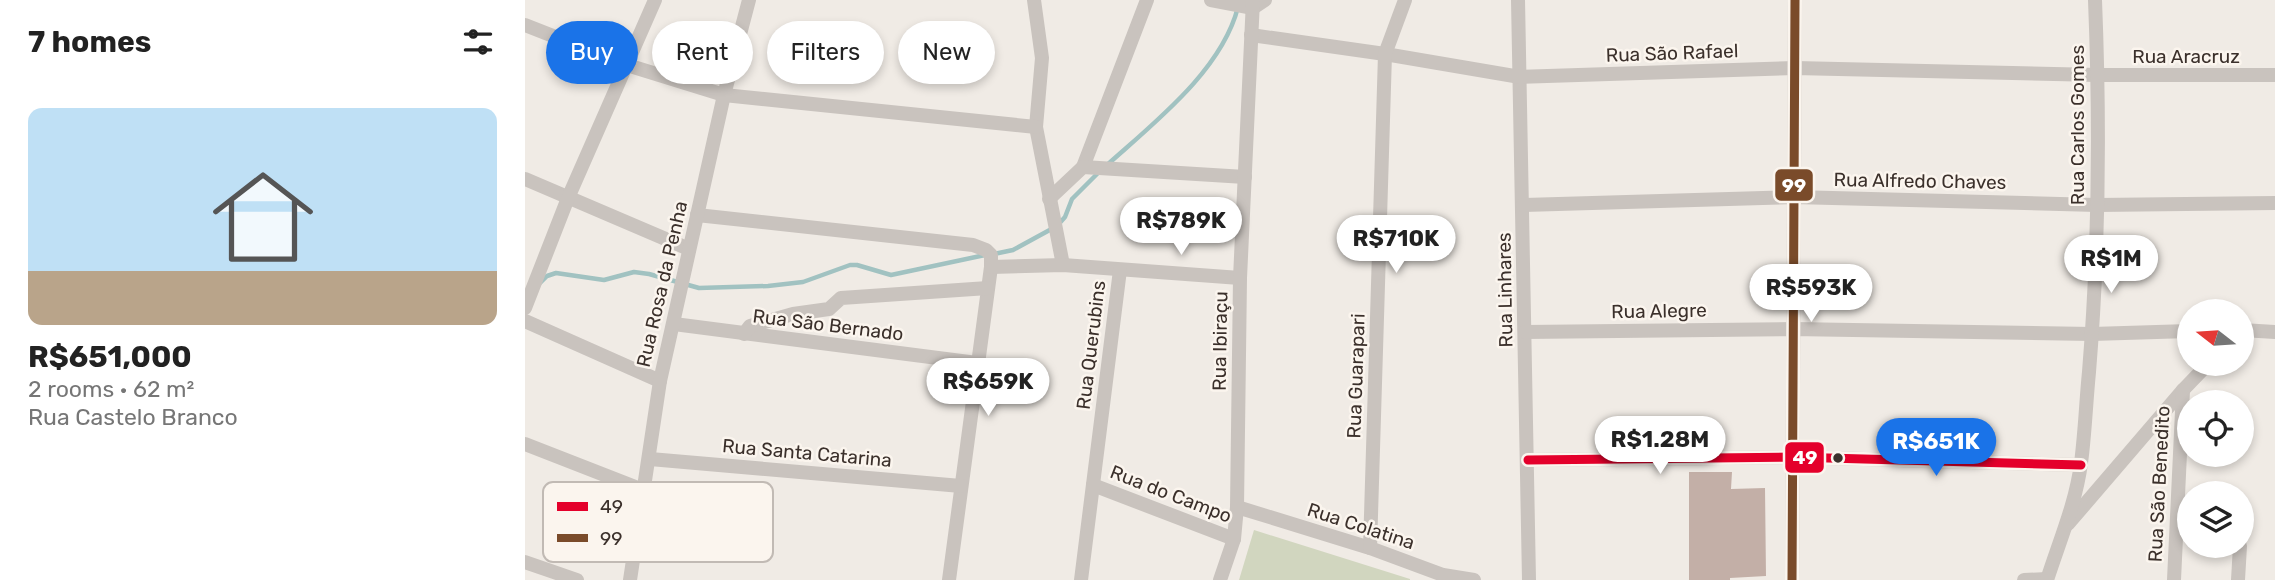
<!DOCTYPE html>
<meta charset="utf-8">
<style>
:root{--surface:#fff;--page:#f6f6f6;--text:#222;--muted:#767676;--accent:#1a73e8}
body{margin:0;font-family:Rubik,sans-serif;background:var(--page);color:var(--text);height:100vh;display:flex;flex-direction:column;font-size:26px;white-space:nowrap}
*{box-sizing:border-box;margin:0}
p{font-size:23px;color:var(--muted)}
.icon{flex:none;width:38px;height:38px;fill:none;stroke:currentColor;stroke-width:2;stroke-linecap:round;stroke-linejoin:round}
.map{position:relative;flex:1;overflow:hidden}
.side{display:flex;flex-direction:column;background:var(--surface);width:525px}
.side>*{flex:none}
.top-card{position:absolute;left:21px;top:21px;width:665px;height:63px;display:flex;gap:14px}
.needle{width:46px;rotate:287deg}
.controls{position:absolute;left:1652px;top:299px;display:grid;gap:14px}
.controls a{display:grid;place-items:center;width:77px;height:77px;border-radius:50%;background:var(--surface);box-shadow:0 4px 10px #0003;font-size:35px}
.price{position:absolute;translate:-50% -60px;padding:0 16px;border-radius:24px;background:#fff;color:#222;font-size:23px;line-height:46px;filter:drop-shadow(0 2px 4px #0008)}
.price::after{content:'';position:absolute;left:50%;top:42px;width:21px;height:16px;margin-left:-10px;background:inherit;clip-path:polygon(0 0,100% 0,50% 100%)}
.price.on{background:var(--accent);color:#fff}
ul{padding:0;list-style:none}
li{display:grid;align-content:center;gap:14px;height:371px;padding:0 28px}
li span{display:grid;place-items:center;height:217px;border-radius:14px;color:#555}
li>.icon{margin-inline-start:auto}
span .icon{width:126px;height:126px;fill:#fffc;stroke-width:1}
li b{font-size:30px}
h2{display:flex;justify-content:space-between;align-items:center;height:84px;padding:0 28px;font-size:30px}
.tag{padding:0 24px;border-radius:32px;background:var(--surface);box-shadow:0 4px 10px #0003;font-size:24px;line-height:63px}
.tag.on{background:var(--accent);color:#fff}
main{display:flex;flex:1;min-height:0}
.map>svg:first-child{display:block}
.green{fill:#d1d6bf}
.lines{fill:none;stroke-linecap:round;stroke-linejoin:round}
.stream{stroke:#a1c2c1;stroke-width:4.5}
.building{fill:#c3afa7}
.street{stroke:#c9c3be;stroke-width:14}
.bus-1-casing{stroke:#fbf5ee;stroke-width:14}
.bus-2-casing{stroke:#fbf5ee;stroke-width:14}
.bus-1{stroke:#e4002b;stroke-width:9}
.bus-2{stroke:#7a4b2a;stroke-width:9}
.bus-dot{fill:#3b302b;stroke:#fbf5ee;stroke-width:2.5}
.labels{text-anchor:middle;dominant-baseline:central;stroke-width:5;stroke-linejoin:round;paint-order:stroke}
.street-label{font-size:19px;fill:#3b302b;stroke:#fbf5ee}
.key{fill:#fbf5ee;stroke:#c1bab4;stroke-width:2}
.key-label{font-size:19px;fill:#3b302b}
.line-badge{stroke:#fbf5ee;stroke-width:2.5}
.badge-label{font-size:19px;text-anchor:middle;font-weight:bold;fill:#fff}
</style>
<main>
<section class="side">
<h2>7 homes<svg class="icon" aria-label="filters" viewBox="0 0 24 24"><path d="M4 7h16M4 17h16"/><circle cx="9" cy="7" r="2"/><circle cx="15" cy="17" r="2"/></svg></h2>
<ul>
<li><span style="background:linear-gradient(#bfe0f5 75%,#b9a48a 0)"><svg class="icon" aria-label="home" viewBox="0 0 24 24"><path d="M3 11l9-7 9 7M6 9v11h12V9"/></svg></span><div><b>R$651,000</b><p>2 rooms · 62 m²</p><p>Rua Castelo Branco</p></div></li>
</ul>
</section>
<div class="map">
<svg width="1750" height="580" viewBox="0 0 1750 580">
<rect width="100%" height="100%" fill="#f0ebe5"/>
<path class="green" d="M729,530L885,579V580H714Z"/>
<g class="lines">
<g class="stream">
<path d="M582,165C630,122 697,70 713,7"/>
<path d="M469,254L488,250L532,226L540,217L547,199L573,173"/>
<path d="M15,283L22,276L31,273L79,280L109,272L124,274L174,288L243,286L278,282L325,265H332L366,275L460,255"/>
</g>
</g>
<path class="building" d="M1164,472H1207L1206,489L1240,488L1241,576L1205,578V580H1164Z"/>
<g class="lines">
<g class="street">
<path d="M509,0L517,58L511,127L538,265"/>
<path d="M686,0L728,8L740,0"/>
<path d="M993,0L1004,580"/>
<path d="M0,25L102,65L199,95L511,127"/>
<path d="M726,35L860,54L995,77L1270,68L1573,75H1750"/>
<path d="M558,167L622,0"/>
<path d="M0,179L164,249"/>
<path d="M524,199L558,167L720,177"/>
<path d="M998,205L1269,197L1572,205L1750,203"/>
<path d="M172,215L448,245L461,250L466,255V267L424,580"/>
<path d="M466,267L538,265L715,278"/>
<path d="M0,308L43,198L130,0"/>
<path d="M0,321L135,381"/>
<path d="M149,324L452,363"/>
<path d="M1717,330L1750,332"/>
<path d="M1000,332L1268,329L1567,334L1664,331"/>
<path d="M219,334L225,326L268,314L304,309L316,298L463,288"/>
<path d="M0,444L118,490"/>
<path d="M125,459L436,486"/>
<path d="M1003,460L1267,457L1556,465"/>
<path d="M568,485L709,539"/>
<path d="M712,507L845,548L918,575L949,580"/>
<path d="M1543,524L1658,390L1683,364"/>
<path d="M845,548L860,54L880,0"/>
<path d="M0,562L52,580"/>
<path d="M105,580L135,381L199,95L224,0"/>
<path d="M556,580L595,270"/>
<path d="M695,580L709,539L712,507L715,278L728,0"/>
<path d="M1267,580L1270,0"/>
<path d="M1499,580L1522,579"/>
<path d="M1522,580C1534,542 1551,503 1556,463C1560,433 1561,402 1564,372C1574,249 1575,124 1570,0"/>
<path d="M1649,580L1658,390"/>
<path d="M1713,580L1715,546"/>
</g>
<defs>
<path id="bus-1" d="M1003,460L1267,457L1556,465"/>
<path id="bus-2" d="M1267,580L1270,0"/>
</defs>
<use href="#bus-1" class="bus-1-casing"/>
<use href="#bus-2" class="bus-2-casing"/>
<use href="#bus-1" class="bus-1"/>
<use href="#bus-2" class="bus-2"/>
</g>
<circle class="bus-dot" cx="1313" cy="458" r="6"/>
<g class="labels">
<g class="street-label">
<text transform="translate(1147 53) rotate(-2)">Rua São Rafael</text>
<text x="1661" y="56">Rua Aracruz</text>
<text transform="translate(1552 125) rotate(-90)">Rua Carlos Gomes</text>
<text transform="translate(1395 181) rotate(1)">Rua Alfredo Chaves</text>
<text transform="translate(137 284) rotate(-77)">Rua Rosa da Penha</text>
<text transform="translate(980 290) rotate(-91)">Rua Linhares</text>
<text transform="translate(1134 311) rotate(-1)">Rua Alegre</text>
<text transform="translate(303 325) rotate(7)">Rua São Bernado</text>
<text transform="translate(695 341) rotate(-89)">Rua Ibiraçu</text>
<text transform="translate(566 345) rotate(-83)">Rua Querubins</text>
<text transform="translate(831 376) rotate(-88)">Rua Guarapari</text>
<text transform="translate(282 453) rotate(5)">Rua Santa Catarina</text>
<text transform="translate(1634 484) rotate(-87)">Rua São Benedito</text>
<text transform="translate(646 494) rotate(21)">Rua do Campo</text>
<text transform="translate(836 526) rotate(18)">Rua Colatina</text>
</g>
</g>
<rect x="18" y="482" width="230" height="80" rx="10" class="key"/>
<rect x="32" y="502" width="31" height="9" fill="#e4002b"/>
<rect x="32" y="534" width="31" height="8" fill="#7a4b2a"/>
<g class="key-label">
<text x="75" y="513">49</text>
<text x="75" y="545">99</text>
</g>
<g class="line-badge">
<rect x="1249" y="168" width="40" height="34" rx="7" fill="#7a4b2a"/>
<rect x="1259" y="441" width="41" height="33" rx="7" fill="#e4002b"/>
</g>
<g class="badge-label">
<text x="1269" y="192">99</text>
<text x="1280" y="464">49</text>
</g>
</svg>
<div class="controls">
<a><svg class="needle" viewBox="-14 -14 28 28"><path d="M0-13l5 13h-10z" fill="#e53935"/><path d="M0 13l5-13h-10z" fill="#767676"/></svg></a>
<a><svg class="icon" aria-label="locate" viewBox="0 0 24 24"><circle cx="12" cy="12" r="6"/><path d="M12 2v4M12 18v4M2 12h4M18 12h4"/></svg></a>
<a><svg class="icon" aria-label="layers" viewBox="0 0 24 24"><path d="M12 4l9 5-9 5-9-5zM3 14l9 5 9-5"/></svg></a>
</div>
<b class="price" style="left:656px;top:257px">R$789K</b>
<b class="price" style="left:871px;top:275px">R$710K</b>
<b class="price" style="left:1586px;top:295px">R$1M</b>
<b class="price" style="left:1286px;top:324px">R$593K</b>
<b class="price" style="left:463px;top:418px">R$659K</b>
<b class="price" style="left:1135px;top:476px">R$1.28M</b>
<b class="price on" style="left:1411px;top:478px">R$651K</b>
<div class="top-card">
<a class="tag on">Buy</a>
<a class="tag">Rent</a>
<a class="tag">Filters</a>
<a class="tag">New</a>
</div>
</div>
</main>
